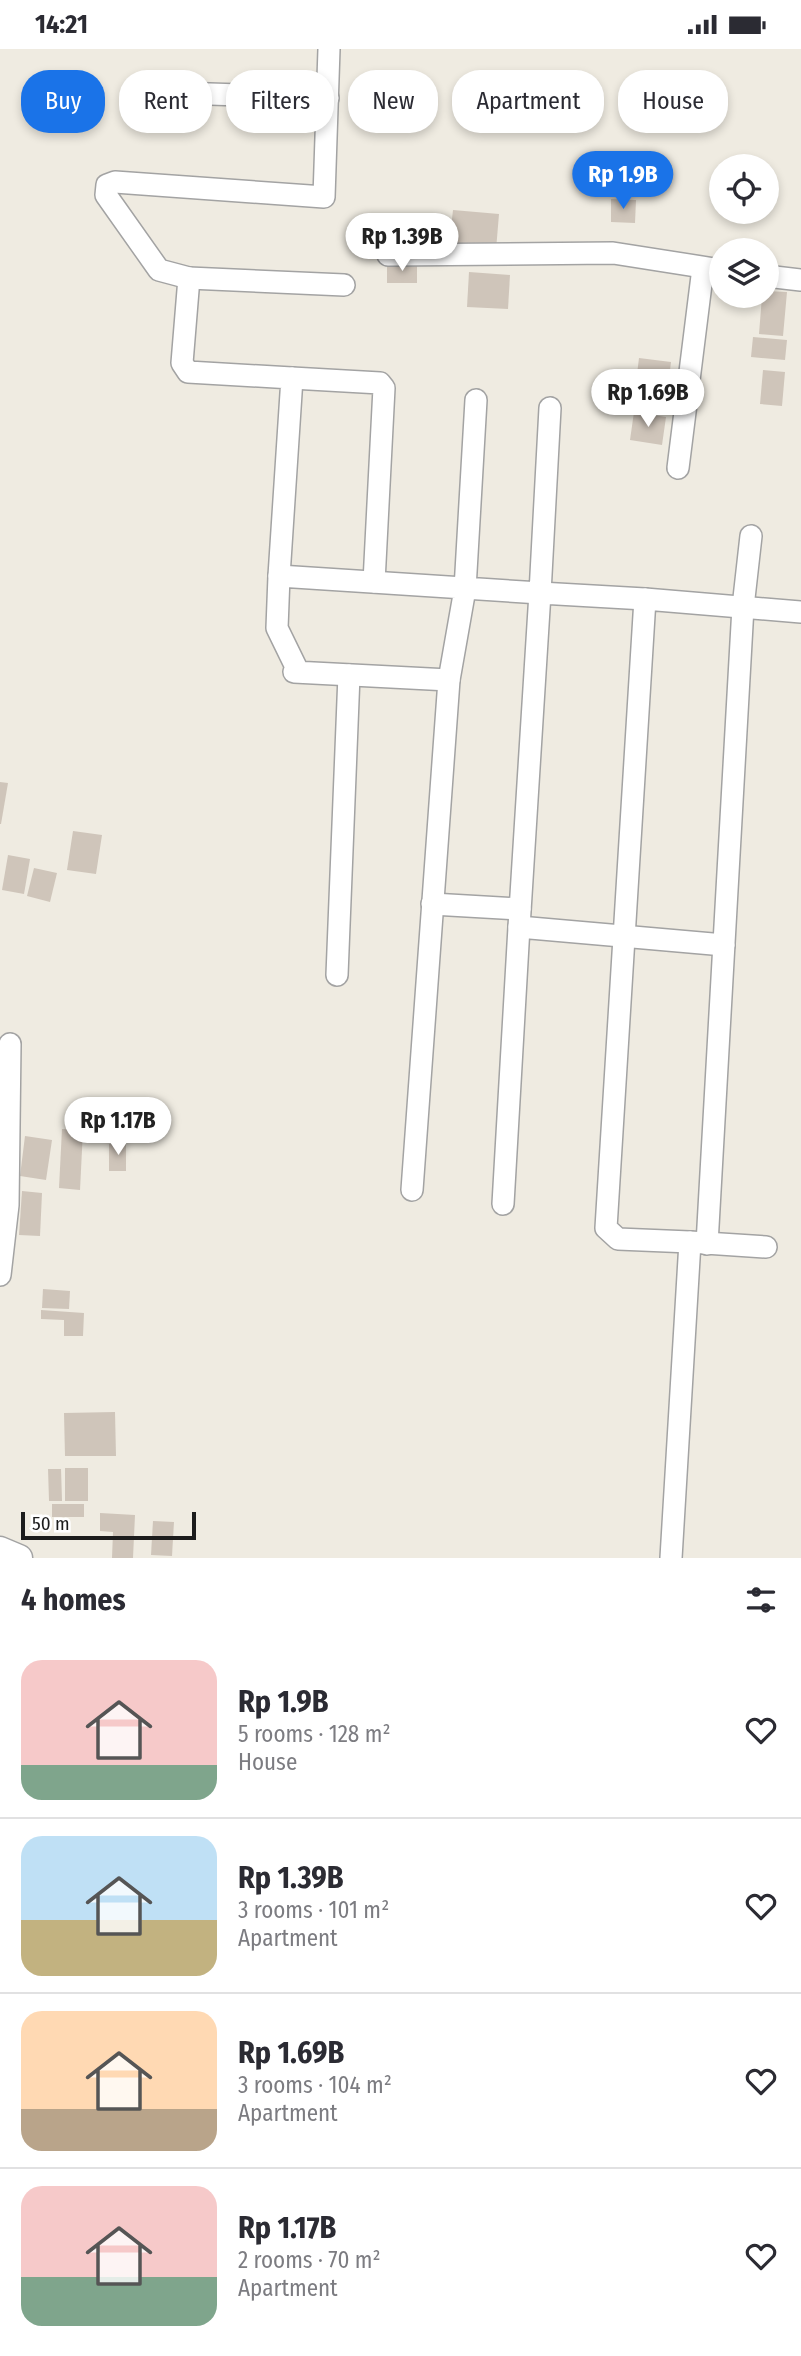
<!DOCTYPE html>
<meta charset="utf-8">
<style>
:root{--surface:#fff;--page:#f7f7f7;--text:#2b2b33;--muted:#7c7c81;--line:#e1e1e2;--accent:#1a73e8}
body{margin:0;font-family:"Fira Sans Condensed",sans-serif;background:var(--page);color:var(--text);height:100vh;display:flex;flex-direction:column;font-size:26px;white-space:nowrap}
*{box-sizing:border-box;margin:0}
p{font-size:23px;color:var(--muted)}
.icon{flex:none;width:38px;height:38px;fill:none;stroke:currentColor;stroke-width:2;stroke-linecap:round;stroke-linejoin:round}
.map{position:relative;height:1509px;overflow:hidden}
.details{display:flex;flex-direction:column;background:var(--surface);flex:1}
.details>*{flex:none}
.guide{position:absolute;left:21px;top:21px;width:760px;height:63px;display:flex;gap:14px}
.fabs{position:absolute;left:709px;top:105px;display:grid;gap:14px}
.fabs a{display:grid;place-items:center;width:70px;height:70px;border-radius:50%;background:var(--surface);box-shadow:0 4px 10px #0003;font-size:35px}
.scale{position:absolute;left:21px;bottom:18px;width:175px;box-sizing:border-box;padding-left:7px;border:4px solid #1c1c1c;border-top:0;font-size:19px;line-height:24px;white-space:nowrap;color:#1c1c1c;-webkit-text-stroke:5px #fff;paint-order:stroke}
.price{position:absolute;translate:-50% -60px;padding:0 16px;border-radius:24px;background:#fff;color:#222;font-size:23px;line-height:46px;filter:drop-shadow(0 2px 4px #0008)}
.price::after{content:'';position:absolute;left:50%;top:42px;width:21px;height:16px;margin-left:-10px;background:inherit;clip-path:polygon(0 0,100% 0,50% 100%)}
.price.active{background:var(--accent);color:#fff}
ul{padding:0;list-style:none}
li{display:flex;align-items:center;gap:21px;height:175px;padding:0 21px}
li+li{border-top:2px solid var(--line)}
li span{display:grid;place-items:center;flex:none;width:196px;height:140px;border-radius:21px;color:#555}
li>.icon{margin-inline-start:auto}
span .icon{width:84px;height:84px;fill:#fffc;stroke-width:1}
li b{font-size:30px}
h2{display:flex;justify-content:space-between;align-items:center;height:84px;padding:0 21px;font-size:30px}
.tag{padding:0 24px;border-radius:28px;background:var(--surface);box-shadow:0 4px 10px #0003;font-size:24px;line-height:63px}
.tag.active{background:var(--accent);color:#fff}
.status{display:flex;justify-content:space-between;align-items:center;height:49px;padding:0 35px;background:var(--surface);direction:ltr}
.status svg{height:19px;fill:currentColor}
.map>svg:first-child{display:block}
.building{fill:#cfc5ba}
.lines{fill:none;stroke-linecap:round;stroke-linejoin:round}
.minor-casing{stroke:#a3a3a3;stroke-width:24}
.tertiary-casing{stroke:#a3a3a3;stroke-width:29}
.minor{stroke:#fff;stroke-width:21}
.tertiary{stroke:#fff;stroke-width:26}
</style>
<div class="status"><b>14:21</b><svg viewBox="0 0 49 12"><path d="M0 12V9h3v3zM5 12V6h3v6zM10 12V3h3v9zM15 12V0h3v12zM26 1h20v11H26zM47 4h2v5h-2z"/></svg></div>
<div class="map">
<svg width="801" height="1509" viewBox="0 0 801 1509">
<rect width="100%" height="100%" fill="#efebe1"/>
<g class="building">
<path d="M611,150L636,151L635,174L611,173Z"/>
<path d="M453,161L499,165L496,201L449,197Z"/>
<rect x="387" y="213" width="30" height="21"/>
<path d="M469,223L510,226L508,260L467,258Z"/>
<path d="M766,242L787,243L783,287L759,285L762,247H766Z"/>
<path d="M753,288L787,291L785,311L751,308Z"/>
<path d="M639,309L671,313L668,338L636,333Z"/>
<path d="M763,321L785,323L782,357L760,355Z"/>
<path d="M634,363L666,368L662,396L630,391Z"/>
<path d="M0,733L8,734L1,775H0Z"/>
<path d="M73,782L102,786L96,825L67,821Z"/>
<path d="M8,806L30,810L24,845L2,841Z"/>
<path d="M34,819L57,824L50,853L27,847Z"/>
<path d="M62,1080L83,1081L80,1141L59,1139Z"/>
<path d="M25,1087L52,1091L46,1131L20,1127Z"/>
<rect x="109" y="1095" width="17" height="27"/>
<path d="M22,1142L42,1144L40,1187L19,1186Z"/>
<path d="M43,1240L70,1242L69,1260L42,1259Z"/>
<path d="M41,1261L84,1264L83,1287H64V1271L41,1270Z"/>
<path d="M115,1363L116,1407H65L64,1364Z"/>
<rect x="65" y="1419" width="23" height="33"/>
<path d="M48,1420H61L62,1452H49Z"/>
<rect x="52" y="1455" width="32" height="13"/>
<path d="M100,1464L135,1466L133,1509H112L113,1483L100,1482Z"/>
<path d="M153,1472L174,1473L172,1507L151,1506Z"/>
</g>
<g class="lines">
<defs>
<g id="minor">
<path d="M179,44L328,49"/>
<path d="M388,206L613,204L721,221"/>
<path d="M766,227L801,231"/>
<path d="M189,229L344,236"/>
<path d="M292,329L380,334L384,339L374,533"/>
<path d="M476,351L465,540L449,631L294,623L296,618L277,579L279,527L540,544L550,359"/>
<path d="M678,419L703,219"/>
<path d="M279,527L292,329L188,323L182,314L189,229L159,221L106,146L107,136L115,133L324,148L329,0"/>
<path d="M432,855L520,860"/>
<path d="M519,878L540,544L645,550"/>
<path d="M337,926L349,626"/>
<path d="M412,1141L449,631"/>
<path d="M503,1155L519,878L724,896"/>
<path d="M690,1193L618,1190L606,1179L645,550L801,563"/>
<path d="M707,1195L743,558L751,487"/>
<path d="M0,1226L8,1156L10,995"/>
<path d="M671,1509L690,1193L766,1198"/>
</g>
<path id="tertiary" d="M0,1501L19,1509"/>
</defs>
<use href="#minor" class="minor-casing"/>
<use href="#tertiary" class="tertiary-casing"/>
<use href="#minor" class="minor"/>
<use href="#tertiary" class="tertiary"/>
</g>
</svg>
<div class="fabs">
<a><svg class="icon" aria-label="locate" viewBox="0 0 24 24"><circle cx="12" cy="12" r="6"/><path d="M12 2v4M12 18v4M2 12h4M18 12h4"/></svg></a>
<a><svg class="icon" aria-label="layers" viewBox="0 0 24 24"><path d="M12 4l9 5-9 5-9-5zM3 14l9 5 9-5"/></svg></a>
</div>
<div class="scale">50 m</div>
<b class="price active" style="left:623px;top:162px">Rp 1.9B</b>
<b class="price" style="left:402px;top:224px">Rp 1.39B</b>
<b class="price" style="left:648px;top:380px">Rp 1.69B</b>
<b class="price" style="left:118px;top:1108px">Rp 1.17B</b>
<div class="guide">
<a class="tag active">Buy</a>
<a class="tag">Rent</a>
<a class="tag">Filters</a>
<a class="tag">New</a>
<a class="tag">Apartment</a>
<a class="tag">House</a>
</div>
</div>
<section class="details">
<h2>4 homes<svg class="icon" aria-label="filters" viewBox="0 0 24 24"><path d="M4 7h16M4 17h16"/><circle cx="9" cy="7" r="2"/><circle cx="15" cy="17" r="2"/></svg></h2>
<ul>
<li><span style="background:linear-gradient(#f6c9c9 75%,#7fa58c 0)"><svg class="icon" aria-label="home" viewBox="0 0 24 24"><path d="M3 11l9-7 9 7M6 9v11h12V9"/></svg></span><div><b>Rp 1.9B</b><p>5 rooms · 128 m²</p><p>House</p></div><svg class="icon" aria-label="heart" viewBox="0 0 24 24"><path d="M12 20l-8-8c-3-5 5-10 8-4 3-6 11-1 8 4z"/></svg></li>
<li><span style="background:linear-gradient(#bfe0f5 60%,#c2b280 0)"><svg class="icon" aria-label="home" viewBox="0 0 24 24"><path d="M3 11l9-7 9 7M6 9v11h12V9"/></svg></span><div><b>Rp 1.39B</b><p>3 rooms · 101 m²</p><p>Apartment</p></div><svg class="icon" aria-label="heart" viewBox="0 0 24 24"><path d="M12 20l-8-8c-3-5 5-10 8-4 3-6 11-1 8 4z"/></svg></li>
<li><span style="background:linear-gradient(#ffd9b3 70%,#b9a48a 0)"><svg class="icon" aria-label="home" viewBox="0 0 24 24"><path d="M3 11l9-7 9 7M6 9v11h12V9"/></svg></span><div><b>Rp 1.69B</b><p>3 rooms · 104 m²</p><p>Apartment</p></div><svg class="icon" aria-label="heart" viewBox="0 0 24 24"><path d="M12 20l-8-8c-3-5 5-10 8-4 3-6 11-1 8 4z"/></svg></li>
<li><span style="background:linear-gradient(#f6c9c9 65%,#7fa58c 0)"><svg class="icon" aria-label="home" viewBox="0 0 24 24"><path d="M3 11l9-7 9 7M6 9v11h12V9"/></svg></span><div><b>Rp 1.17B</b><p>2 rooms · 70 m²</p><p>Apartment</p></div><svg class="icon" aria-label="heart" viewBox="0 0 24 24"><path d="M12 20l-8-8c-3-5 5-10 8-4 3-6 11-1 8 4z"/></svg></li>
</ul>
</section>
